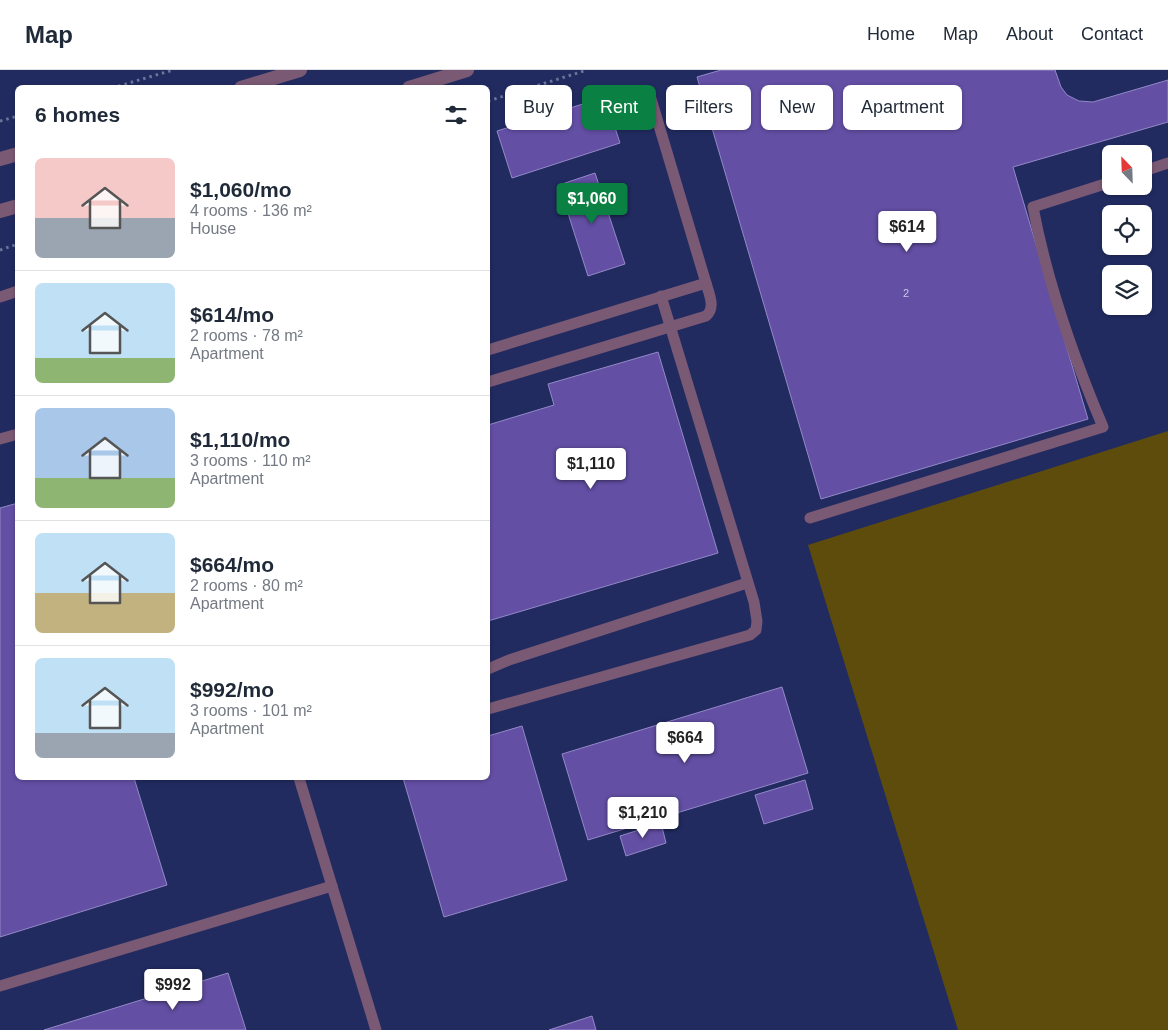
<!DOCTYPE html>
<meta charset="utf-8">
<style>
:root{--surface:#fff;--page:#f2f2f3;--text:#1f2937;--muted:#747a83;--line:#e0e1e3;--accent:#0b8043}
body{margin:0;font-family:Helvetica,sans-serif;background:var(--page);color:var(--text);height:100vh;display:flex;flex-direction:column;font-size:19px;white-space:nowrap}
*{box-sizing:border-box;margin:0}
p{font-size:16px;color:var(--muted)}
.icon{flex:none;width:28px;height:28px;fill:none;stroke:currentColor;stroke-width:2;stroke-linecap:round;stroke-linejoin:round}
.map{position:relative;flex:1;overflow:hidden}
.sheet{position:absolute;left:15px;top:15px;width:475px;height:695px;display:flex;flex-direction:column;background:var(--surface);border-radius:8px;box-shadow:0 1px 4px #0004}
.sheet>*{flex:none}
.banner{position:absolute;left:505px;top:15px;width:475px;height:45px;display:flex;gap:10px}
.needle{width:32px;rotate:337deg}
.controls{position:absolute;left:1102px;top:75px;display:grid;gap:10px}
.controls a{display:grid;place-items:center;width:50px;height:50px;border-radius:8px;background:var(--surface);box-shadow:0 1px 4px #0004;font-size:25px}
.price{position:absolute;translate:-50% -42px;padding:0 11px;border-radius:5px;background:#fff;color:#222;font-size:16px;line-height:32px;filter:drop-shadow(0 1px 2px #0008)}
.price::after{content:'';position:absolute;left:50%;top:30px;width:15px;height:11px;margin-left:-8px;background:inherit;clip-path:polygon(0 0,100% 0,50% 100%)}
.price.active{background:var(--accent);color:#fff}
ul{padding:0;list-style:none}
li{display:flex;align-items:center;gap:15px;height:125px;padding:0 20px}
li+li{border-top:1px solid var(--line)}
li span{display:grid;place-items:center;flex:none;width:140px;height:100px;border-radius:8px;color:#555}
li>.icon{margin-inline-start:auto}
span .icon{width:60px;height:60px;fill:#fffc;stroke-width:1}
li b{font-size:21px}
h2{display:flex;justify-content:space-between;align-items:center;height:60px;padding:0 20px;font-size:21px}
.tag{padding:0 18px;border-radius:8px;background:var(--surface);box-shadow:0 1px 4px #0004;font-size:18px;line-height:45px}
.tag.active{background:var(--accent);color:#fff}
header{display:flex;align-items:center;gap:30px;box-sizing:border-box;height:70px;padding:0 25px;background:var(--surface);border-bottom:1px solid var(--line)}
header strong{font-size:24px}
nav{display:flex;gap:28px;margin-inline-start:auto;font-size:18px}
.map>svg:first-child{display:block}
.green{fill:#5e4c0d}
.building{fill:#634fa4;stroke:#9489c8}
.lines{fill:none;stroke-linecap:round;stroke-linejoin:round}
.path{stroke:#6d759b;stroke-width:3;stroke-dasharray:2.5 4;stroke-linecap:butt}
.service{stroke:#7a5975;stroke-width:11}
.tertiary{stroke:#7a5975;stroke-width:14}
.labels{text-anchor:middle;dominant-baseline:central;stroke-width:4.5;stroke-linejoin:round;paint-order:stroke}
.number-label{font-size:11px;fill:#cac8e8}
</style>
<header>
<strong>Map</strong>
<nav><a>Home</a><a>Map</a><a>About</a><a>Contact</a></nav>
</header>
<div class="map">
<svg width="1168" height="960" viewBox="0 0 1168 960">
<rect width="100%" height="100%" fill="#212b60"/>
<path class="green" d="M1168,361V960H958L808,475Z"/>
<g class="building">
<path d="M721,0H1055L1061,17L1067,25L1079,31L1093,32L1168,10V52L1013,97L1088,349L821,429L697,7Z"/>
<path d="M605,27L620,73L512,108L497,61Z"/>
<path d="M595,103L625,194L588,206L559,115Z"/>
<path d="M658,282L718,483L488,551V355L554,335L548,314Z"/>
<path d="M18,433V708H134L167,815L0,867V438Z"/>
<path d="M782,617L808,703L588,770L562,684Z"/>
<path d="M522,656L567,810L444,847L403,708H488V666Z"/>
<path d="M805,710L813,739L764,754L755,725Z"/>
<path d="M661,753L666,773L626,786L620,766Z"/>
<path d="M228,903L246,960H44Z"/>
<path d="M592,946L596,960H549Z"/>
</g>
<g class="lines">
<g class="path">
<path d="M112,18L173,0"/>
<path d="M488,31L587,0"/>
<path d="M0,51L18,46"/>
<path d="M0,180L18,174"/>
</g>
<g class="service">
<path d="M1144,101L1168,93"/>
<path d="M0,227L18,221"/>
<path d="M488,280L706,213"/>
<path d="M488,312L706,246C716,238 709,224 706,213L649,22"/>
<path d="M0,369L18,364"/>
<path d="M810,448L1103,357C1073,286 1047,212 1033,137L1111,112"/>
<path d="M488,599L509,590L747,513"/>
<path d="M488,639L750,565L756,560L757,551L754,532L661,226"/>
<path d="M299,708L376,960"/>
<path d="M0,916L332,816"/>
</g>
<g class="tertiary">
<path d="M241,18L300,0"/>
<path d="M409,18L467,0"/>
<path d="M0,89L18,84"/>
<path d="M0,141L18,136"/>
</g>
</g>
<g class="labels">
<g class="number-label">
<text x="906" y="223">2</text>
</g>
</g>
</svg>
<div class="controls">
<a><svg class="needle" viewBox="-14 -14 28 28"><path d="M0-13l5 13h-10z" fill="#e53935"/><path d="M0 13l5-13h-10z" fill="#747a83"/></svg></a>
<a><svg class="icon" aria-label="locate" viewBox="0 0 24 24"><circle cx="12" cy="12" r="6"/><path d="M12 2v4M12 18v4M2 12h4M18 12h4"/></svg></a>
<a><svg class="icon" aria-label="layers" viewBox="0 0 24 24"><path d="M12 4l9 5-9 5-9-5zM3 14l9 5 9-5"/></svg></a>
</div>
<b class="price active" style="left:592px;top:155px">$1,060</b>
<b class="price" style="left:907px;top:183px">$614</b>
<b class="price" style="left:591px;top:420px">$1,110</b>
<b class="price" style="left:685px;top:694px">$664</b>
<b class="price" style="left:643px;top:769px">$1,210</b>
<b class="price" style="left:173px;top:941px">$992</b>
<div class="banner">
<a class="tag">Buy</a>
<a class="tag active">Rent</a>
<a class="tag">Filters</a>
<a class="tag">New</a>
<a class="tag">Apartment</a>
</div>
<section class="sheet">
<h2>6 homes<svg class="icon" aria-label="filters" viewBox="0 0 24 24"><path d="M4 7h16M4 17h16"/><circle cx="9" cy="7" r="2"/><circle cx="15" cy="17" r="2"/></svg></h2>
<ul>
<li><span style="background:linear-gradient(#f6c9c9 60%,#9aa5b1 0)"><svg class="icon" aria-label="home" viewBox="0 0 24 24"><path d="M3 11l9-7 9 7M6 9v11h12V9"/></svg></span><div><b>$1,060/mo</b><p>4 rooms · 136 m²</p><p>House</p></div></li>
<li><span style="background:linear-gradient(#bfe0f5 75%,#8fb573 0)"><svg class="icon" aria-label="home" viewBox="0 0 24 24"><path d="M3 11l9-7 9 7M6 9v11h12V9"/></svg></span><div><b>$614/mo</b><p>2 rooms · 78 m²</p><p>Apartment</p></div></li>
<li><span style="background:linear-gradient(#a9c7e8 70%,#8fb573 0)"><svg class="icon" aria-label="home" viewBox="0 0 24 24"><path d="M3 11l9-7 9 7M6 9v11h12V9"/></svg></span><div><b>$1,110/mo</b><p>3 rooms · 110 m²</p><p>Apartment</p></div></li>
<li><span style="background:linear-gradient(#bfe0f5 60%,#c2b280 0)"><svg class="icon" aria-label="home" viewBox="0 0 24 24"><path d="M3 11l9-7 9 7M6 9v11h12V9"/></svg></span><div><b>$664/mo</b><p>2 rooms · 80 m²</p><p>Apartment</p></div></li>
<li><span style="background:linear-gradient(#bfe0f5 75%,#9aa5b1 0)"><svg class="icon" aria-label="home" viewBox="0 0 24 24"><path d="M3 11l9-7 9 7M6 9v11h12V9"/></svg></span><div><b>$992/mo</b><p>3 rooms · 101 m²</p><p>Apartment</p></div></li>
</ul>
</section>
</div>
